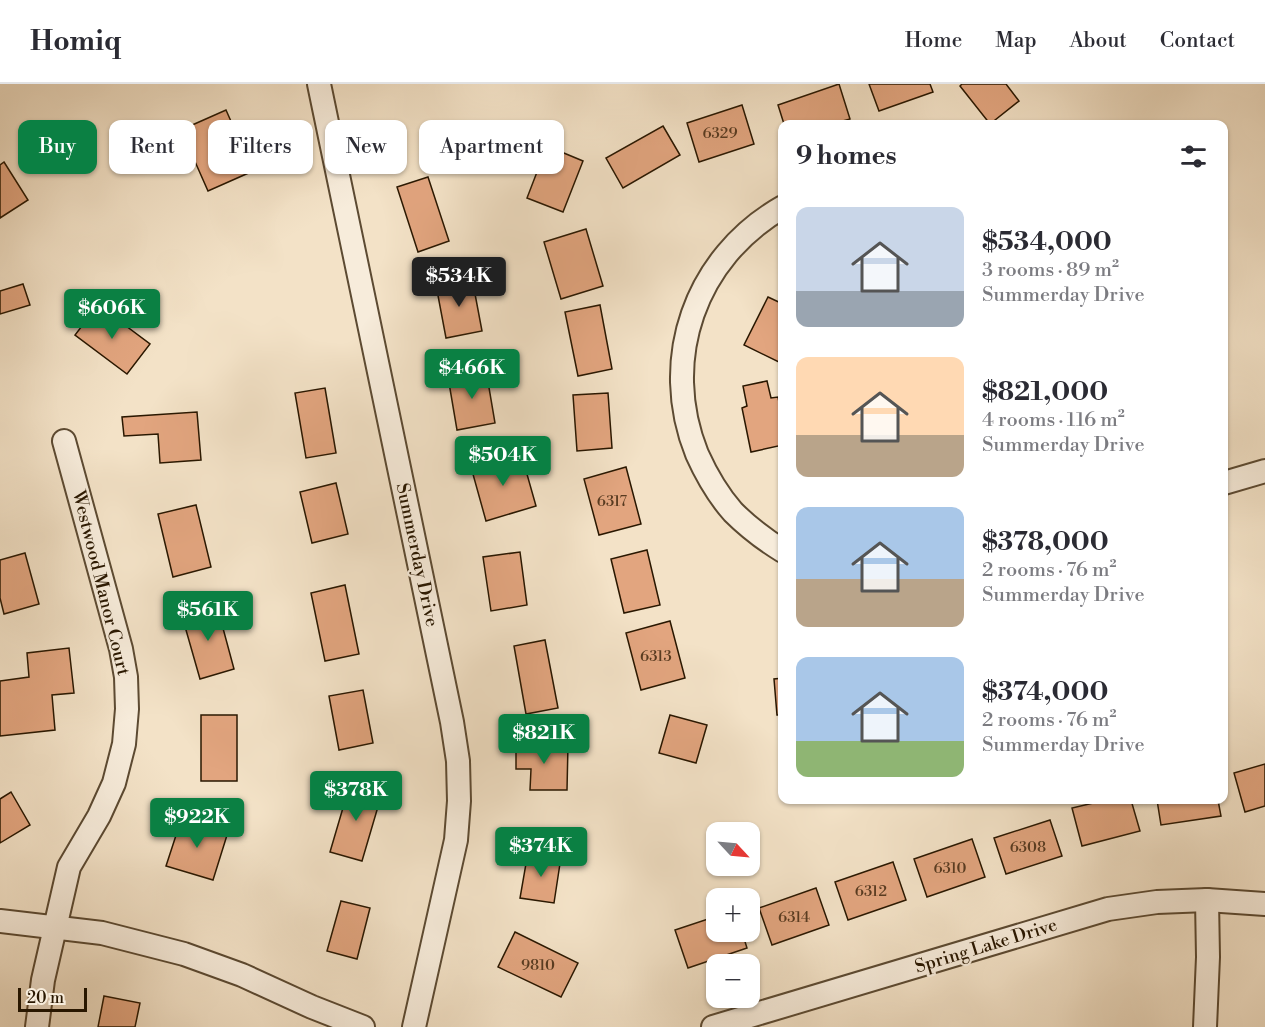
<!DOCTYPE html>
<meta charset="utf-8">
<style>
:root{--surface:#fff;--page:#f2f2f3;--text:#2b2b33;--muted:#7c7c81;--line:#e1e1e2;--accent:#0b8043}
body{margin:0;font-family:"Libre Bodoni",serif;background:var(--page);color:var(--text);height:100vh;display:flex;flex-direction:column;font-size:22px;white-space:nowrap}
*{box-sizing:border-box;margin:0}
p{font-size:20px;color:var(--muted)}
.icon{flex:none;width:33px;height:33px;fill:none;stroke:currentColor;stroke-width:2;stroke-linecap:round;stroke-linejoin:round}
.map{position:relative;flex:1;overflow:hidden}
.details{position:absolute;left:778px;top:36px;width:450px;height:684px;display:flex;flex-direction:column;background:var(--surface);border-radius:12px;box-shadow:0 2px 4px #0004}
.details>*{flex:none}
.hud{position:absolute;left:18px;top:36px;width:570px;height:54px;display:flex;gap:12px}
.needle{width:39px;rotate:116deg}
.fabs{position:absolute;left:706px;top:738px;display:grid;gap:12px}
.fabs a{display:grid;place-items:center;width:54px;height:54px;border-radius:12px;background:var(--surface);box-shadow:0 2px 4px #0004;font-size:30px}
.scale{position:absolute;left:18px;bottom:15px;width:69px;box-sizing:border-box;padding-left:6px;border:3px solid #291700;border-top:0;font-size:16px;line-height:21px;white-space:nowrap;color:#291700;-webkit-text-stroke:4px #f7ecdb;paint-order:stroke}
.price{position:absolute;translate:-50% -51px;padding:0 14px;border-radius:6px;background:var(--accent);color:#fff;font-size:20px;line-height:39px;filter:drop-shadow(0 2px 3px #0008)}
.price::after{content:'';position:absolute;left:50%;top:36px;width:18px;height:14px;margin-left:-9px;background:inherit;clip-path:polygon(0 0,100% 0,50% 100%)}
.price.active{background:#222;color:#fff}
ul{padding:0;list-style:none}
li{display:flex;align-items:center;gap:18px;height:150px;padding:0 18px}
li span{display:grid;place-items:center;flex:none;width:168px;height:120px;border-radius:12px;color:#555}
li>.icon{margin-inline-start:auto}
span .icon{width:72px;height:72px;fill:#fffc;stroke-width:1}
li b{font-size:26px}
h2{display:flex;justify-content:space-between;align-items:center;height:72px;padding:0 18px;font-size:26px}
.pill{padding:0 21px;border-radius:12px;background:var(--surface);box-shadow:0 2px 4px #0004;font-size:21px;line-height:54px}
.pill.active{background:var(--accent);color:#fff}
header{display:flex;align-items:center;gap:36px;box-sizing:border-box;height:84px;padding:0 30px;background:var(--surface);border-bottom:2px solid var(--line)}
header strong{font-size:28px}
nav{display:flex;gap:33px;margin-inline-start:auto;font-size:21px}
.map>svg:first-child{display:block}
.building{fill:#e2a57f;stroke:#291700;stroke-width:1.5}
.lines{fill:none;stroke-linecap:round;stroke-linejoin:round}
.street-casing{stroke:#5c4a32;stroke-width:26}
.street{stroke:#f7ecdb;stroke-width:22}
.labels{text-anchor:middle;dominant-baseline:central;stroke-width:4.5;stroke-linejoin:round;paint-order:stroke}
.number-label{font-size:15px;fill:#573a20}
.street-label{font-size:18px;fill:#291700;stroke:#f7ecdb}
</style>
<header>
<strong>Homiq</strong>
<nav><a>Home</a><a>Map</a><a>About</a><a>Contact</a></nav>
</header>
<div class="map">
<svg width="1265" height="943" viewBox="0 0 1265 943">
<rect width="100%" height="100%" fill="#f3e2c7"/>
<filter id="stains"><feTurbulence type="fractalNoise" baseFrequency=".00333" numOctaves="4"/><feColorMatrix values="0 0 0 0 .2 0 0 0 0 .09 0 0 0 0 .02 0 0 0 .5 -.17"/></filter>
<radialGradient id="worn" r=".72"><stop offset=".6" stop-color="#630" stop-opacity="0"/><stop offset="1" stop-color="#630" stop-opacity=".3"/></radialGradient>
<g class="building">
<path d="M839,0L850,35L832,40H784L778,21Z"/>
<path d="M869,0H930L933,8L879,27Z"/>
<path d="M962,0H1006L1019,17L990,40L960,2Z"/>
<path d="M742,21L754,60L699,78L687,39Z"/>
<path d="M226,26L253,87L208,107L181,46Z"/>
<path d="M663,42L680,71L623,104L606,74Z"/>
<path d="M547,62L583,77L563,128L527,114Z"/>
<path d="M4,78L28,116L0,134V81Z"/>
<path d="M428,93L449,157L418,168L397,103Z"/>
<path d="M586,145L603,202L561,215L544,158Z"/>
<path d="M472,194L482,247L446,254L436,201Z"/>
<path d="M23,200L30,221L0,230V207Z"/>
<path d="M768,213L783,220V280L744,261Z"/>
<path d="M98,221L150,260L127,290L75,251Z"/>
<path d="M600,221L612,285L578,292L565,228Z"/>
<path d="M486,286L495,339L457,346L448,293Z"/>
<path d="M767,297L771,314L778,313L783,338V361L751,368L742,324L747,322L743,302Z"/>
<path d="M325,304L336,369L306,374L295,309Z"/>
<path d="M608,309L612,364L577,367L573,311Z"/>
<path d="M197,328L201,376L160,379L158,350L124,352L122,333Z"/>
<path d="M521,369L536,422L486,437L471,383Z"/>
<path d="M626,383L641,440L599,451L584,395Z"/>
<path d="M336,399L348,450L312,459L300,408Z"/>
<path d="M196,421L211,483L173,493L158,430Z"/>
<path d="M647,466L660,521L624,529L611,475Z"/>
<path d="M520,468L527,521L491,527L483,473Z"/>
<path d="M25,469L39,520L4,530L0,514V476Z"/>
<path d="M345,501L359,570L325,577L311,509Z"/>
<path d="M217,522L234,585L200,595L182,532Z"/>
<path d="M670,537L685,594L641,606L626,549Z"/>
<path d="M545,556L558,624L526,630L514,562Z"/>
<path d="M69,564L74,609L52,611L55,646L0,652V597L29,593L27,569Z"/>
<path d="M783,594V631H777L774,595Z"/>
<path d="M363,606L373,659L339,666L329,612Z"/>
<rect x="201" y="631" width="36" height="66"/>
<path d="M670,631L707,641L696,679L659,669Z"/>
<path d="M516,659L568,660L567,706H530L531,685H516Z"/>
<path d="M1265,680V722L1245,728L1234,689Z"/>
<path d="M350,700L382,709L362,777L330,768Z"/>
<path d="M11,708L30,741L0,759V715Z"/>
<path d="M1106,716H1131L1140,747L1082,762L1072,724Z"/>
<path d="M1157,716H1218L1221,732L1161,741Z"/>
<path d="M182,733L228,748L213,796L166,782Z"/>
<path d="M1050,736L1062,772L1006,790L994,754Z"/>
<path d="M972,755L985,793L927,813L914,775Z"/>
<path d="M528,768L561,773L554,819L520,814Z"/>
<path d="M893,778L906,816L848,836L835,798Z"/>
<path d="M816,804L829,841L772,861L759,824Z"/>
<path d="M341,817L370,824L357,875L327,867Z"/>
<path d="M717,832V848H742L747,864L688,884L675,846Z"/>
<path d="M515,848L578,879L561,913L498,883Z"/>
<path d="M104,912L140,919L135,943H98Z"/>
</g>
<g class="lines">
<defs>
<g id="street">
<path d="M319,0L452,638L458,677L459,717L456,756L414,943"/>
<path d="M783,123C695,173 659,276 697,370C706,390 718,411 733,428C748,443 765,456 783,467"/>
<path d="M1224,399L1265,387"/>
<path d="M0,837L102,849L184,870L242,891L312,923L363,943"/>
<path d="M37,943L43,896L69,783L99,732L114,699L124,660L127,625L126,593L121,565L64,357"/>
<path d="M713,943L1108,825L1157,818L1207,816L1265,820"/>
<path d="M1205,943L1208,873L1207,816"/>
</g>
</defs>
<use href="#street" class="street-casing"/>
<use href="#street" class="street"/>
</g>
<g class="labels">
<g class="number-label">
<text x="720" y="49">6329</text>
<text x="612" y="417">6317</text>
<text x="656" y="572">6313</text>
<text x="1028" y="763">6308</text>
<text x="950" y="784">6310</text>
<text x="871" y="807">6312</text>
<text x="794" y="833">6314</text>
<text x="538" y="881">9810</text>
</g>
<g class="street-label">
<text transform="translate(417 471) rotate(78)">Summerday Drive</text>
<text transform="translate(101 499) rotate(76)">Westwood Manor Court</text>
<text transform="translate(986 862) rotate(-17)">Spring Lake Drive</text>
</g>
</g>
<rect width="100%" height="100%" filter="url(#stains)"/>
<rect width="100%" height="100%" fill="url(#worn)"/>
</svg>
<div class="fabs">
<a><svg class="needle" viewBox="-14 -14 28 28"><path d="M0-13l5 13h-10z" fill="#e53935"/><path d="M0 13l5-13h-10z" fill="#7c7c81"/></svg></a>
<a>+</a>
<a>−</a>
</div>
<div class="scale">20 m</div>
<b class="price active" style="left:459px;top:224px">$534K</b>
<b class="price" style="left:112px;top:256px">$606K</b>
<b class="price" style="left:472px;top:316px">$466K</b>
<b class="price" style="left:503px;top:403px">$504K</b>
<b class="price" style="left:208px;top:558px">$561K</b>
<b class="price" style="left:544px;top:681px">$821K</b>
<b class="price" style="left:356px;top:738px">$378K</b>
<b class="price" style="left:197px;top:765px">$922K</b>
<b class="price" style="left:541px;top:794px">$374K</b>
<div class="hud">
<a class="pill active">Buy</a>
<a class="pill">Rent</a>
<a class="pill">Filters</a>
<a class="pill">New</a>
<a class="pill">Apartment</a>
</div>
<section class="details">
<h2>9 homes<svg class="icon" aria-label="filters" viewBox="0 0 24 24"><path d="M4 7h16M4 17h16"/><circle cx="9" cy="7" r="2"/><circle cx="15" cy="17" r="2"/></svg></h2>
<ul>
<li><span style="background:linear-gradient(#c9d6e8 70%,#9aa5b1 0)"><svg class="icon" aria-label="home" viewBox="0 0 24 24"><path d="M3 11l9-7 9 7M6 9v11h12V9"/></svg></span><div><b>$534,000</b><p>3 rooms · 89 m²</p><p>Summerday Drive</p></div></li>
<li><span style="background:linear-gradient(#ffd9b3 65%,#b9a48a 0)"><svg class="icon" aria-label="home" viewBox="0 0 24 24"><path d="M3 11l9-7 9 7M6 9v11h12V9"/></svg></span><div><b>$821,000</b><p>4 rooms · 116 m²</p><p>Summerday Drive</p></div></li>
<li><span style="background:linear-gradient(#a9c7e8 60%,#b9a48a 0)"><svg class="icon" aria-label="home" viewBox="0 0 24 24"><path d="M3 11l9-7 9 7M6 9v11h12V9"/></svg></span><div><b>$378,000</b><p>2 rooms · 76 m²</p><p>Summerday Drive</p></div></li>
<li><span style="background:linear-gradient(#a9c7e8 70%,#8fb573 0)"><svg class="icon" aria-label="home" viewBox="0 0 24 24"><path d="M3 11l9-7 9 7M6 9v11h12V9"/></svg></span><div><b>$374,000</b><p>2 rooms · 76 m²</p><p>Summerday Drive</p></div></li>
</ul>
</section>
</div>
